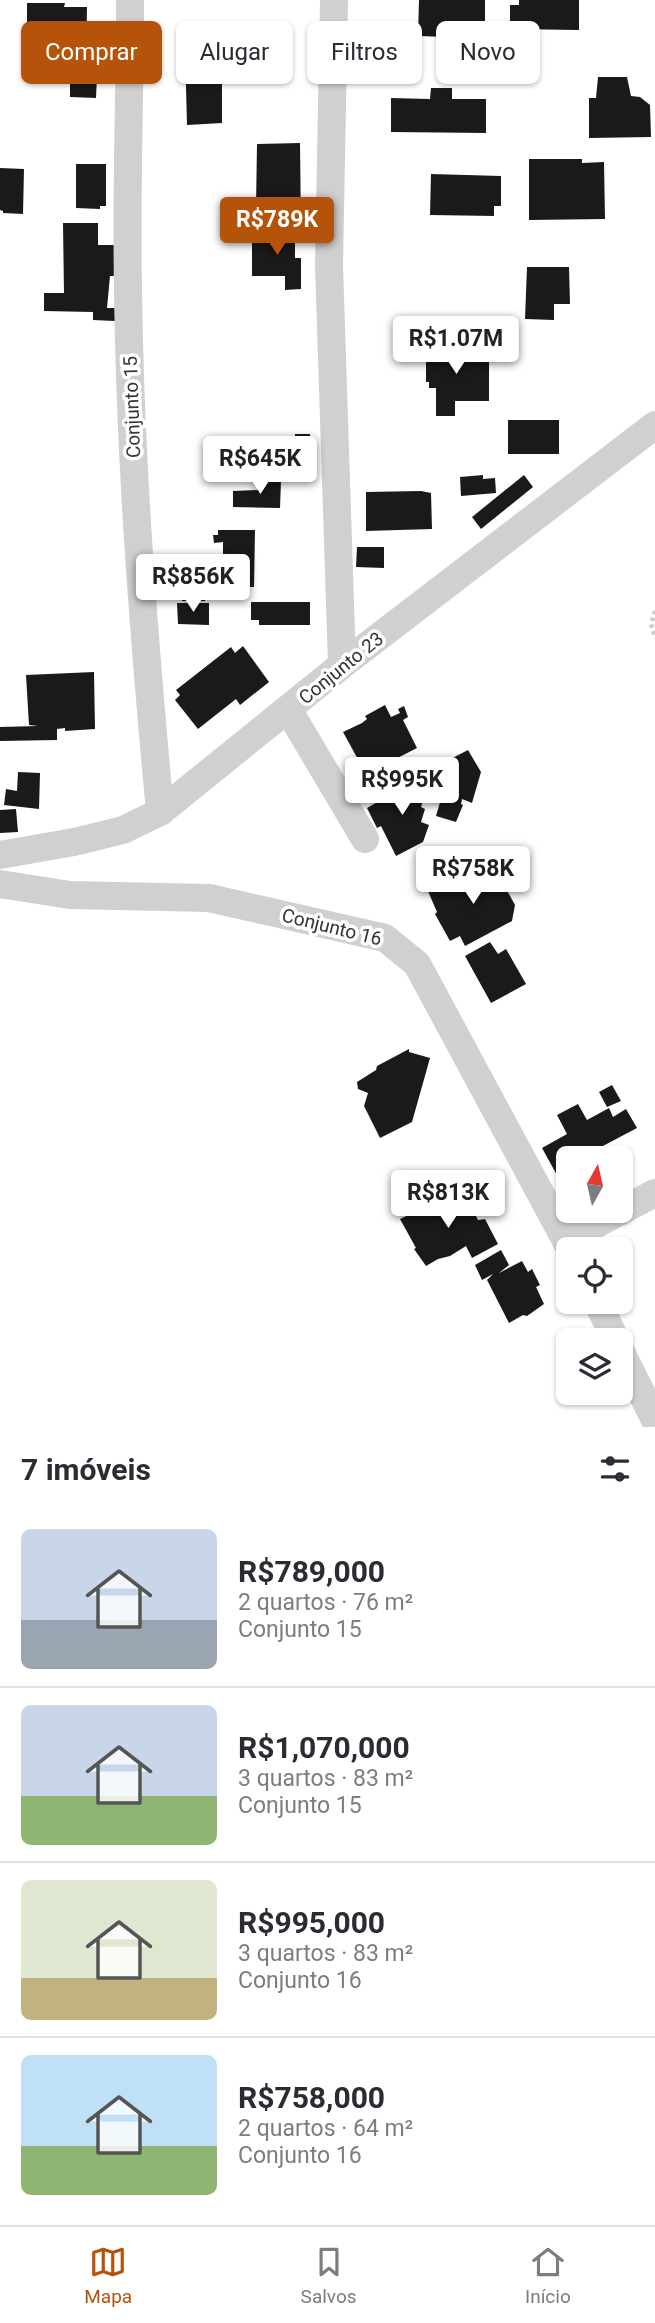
<!DOCTYPE html>
<html lang="pt">
<meta charset="utf-8">
<style>
:root{--surface:#fff;--page:#f7f7f7;--text:#2b2b33;--muted:#7c7c81;--line:#e1e1e2;--accent:#b45309}
body{margin:0;font-family:Roboto,sans-serif;background:var(--page);color:var(--text);height:100vh;display:flex;flex-direction:column;font-size:26px;white-space:nowrap}
*{box-sizing:border-box;margin:0}
p{font-size:23px;color:var(--muted)}
.icon{flex:none;width:38px;height:38px;fill:none;stroke:currentColor;stroke-width:2;stroke-linecap:round;stroke-linejoin:round}
.map{position:relative;height:1427px;overflow:hidden}
.panel{display:flex;flex-direction:column;background:var(--surface);flex:1}
.panel>*{flex:none}
.banner{position:absolute;left:21px;top:21px;width:614px;height:63px;display:flex;gap:14px}
.needle{width:46px;rotate:8deg}
.controls{position:absolute;left:556px;top:1146px;display:grid;gap:14px}
.controls a{display:grid;place-items:center;width:77px;height:77px;border-radius:10px;background:var(--surface);box-shadow:0 2px 5px #0004;font-size:35px}
.price{position:absolute;translate:-50% -60px;padding:0 16px;border-radius:7px;background:#fff;color:#222;font-size:23px;line-height:46px;filter:drop-shadow(0 2px 4px #0008)}
.price::after{content:'';position:absolute;left:50%;top:42px;width:21px;height:16px;margin-left:-10px;background:inherit;clip-path:polygon(0 0,100% 0,50% 100%)}
.price.on{background:var(--accent);color:#fff}
ul{padding:0;list-style:none}
li{display:flex;align-items:center;gap:21px;height:175px;padding:0 21px}
li+li{border-top:2px solid var(--line)}
li span{display:grid;place-items:center;flex:none;width:196px;height:140px;border-radius:10px;color:#555}
li>.icon{margin-inline-start:auto}
span .icon{width:84px;height:84px;fill:#fffc;stroke-width:1}
li b{font-size:30px}
h2{display:flex;justify-content:space-between;align-items:center;height:84px;padding:0 21px;font-size:30px}
.pill{padding:0 24px;border-radius:10px;background:var(--surface);box-shadow:0 2px 5px #0004;font-size:24px;line-height:63px}
.pill.on{background:var(--accent);color:#fff}
.tab-bar{display:flex;justify-content:space-around;align-items:center;height:98px;border-top:2px solid var(--line);background:var(--surface);font-size:19px;color:var(--muted)}
.tab-bar a{display:grid;justify-items:center;gap:4px}
.tab-bar .on{color:var(--accent)}
.map>svg:first-child{display:block}
.building{fill:#1a1a1a}
.lines{fill:none;stroke-linecap:round;stroke-linejoin:round}
.path{stroke:#cdcdcd;stroke-width:4.5;stroke-dasharray:3.5 3.5;stroke-linecap:butt}
.minor{stroke:#d0d0d0;stroke-width:28}
.labels{text-anchor:middle;dominant-baseline:central;stroke-width:7;stroke-linejoin:round;paint-order:stroke}
.street-label{font-size:19px;fill:#333;stroke:#fff}
</style>
<div class="map">
<svg width="655" height="1427" viewBox="0 0 655 1427">
<rect width="100%" height="100%" fill="#fff"/>
<g class="building">
<path d="M419,0H485V29L447,30V37L418,36Z"/>
<path d="M519,0H579V30L510,29V5H519Z"/>
<path d="M27,3H65L64,7H87L86,59H82V75L97,76L96,98L70,97V76H64V59H61V25L27,26Z"/>
<path d="M452,45H507V69L452,68Z"/>
<path d="M185,50H204V58H222V123L187,125Z"/>
<path d="M598,77H627L631,96L640,97L650,105L651,137L589,138V98H596Z"/>
<path d="M431,88H452V99H486V133L391,132V98L430,99Z"/>
<path d="M300,143L301,229H277L276,207H256L257,144Z"/>
<path d="M529,159H582V163L604,162L605,219L529,220Z"/>
<path d="M76,164H106V206H100V209L76,208Z"/>
<path d="M0,168L24,169L23,214L3,213V211L0,210Z"/>
<path d="M431,174L501,176V206H494V216L430,215Z"/>
<path d="M63,223H98V245H115L116,276H110L107,308H115V321L93,320V312L44,311V293H64Z"/>
<path d="M252,232H295V258H301V289L285,290V276H252Z"/>
<path d="M527,267H569L570,304H554V320L525,319Z"/>
<path d="M453,333V355H489V401H455V416H436V388H429V382H426V355H434L435,334Z"/>
<rect x="508" y="420" width="51" height="34"/>
<path d="M295,434H310V471L288,475V472H275V466L238,463V443L295,441Z"/>
<path d="M483,475V479L495,478L496,493L461,496L460,477Z"/>
<path d="M524,475L533,487L481,529L472,517Z"/>
<path d="M259,481H281L280,508L233,507V491L259,490Z"/>
<path d="M421,491L431,493L432,529L366,531V492Z"/>
<path d="M218,530H255L254,587H214V573H223V542L214,543L213,535H218Z"/>
<path d="M357,547H384V568L356,567Z"/>
<path d="M198,585V593H205V601H182V586Z"/>
<path d="M251,602H310V625H259V620H251Z"/>
<path d="M177,603H209V625L178,624Z"/>
<path d="M243,646L269,682L240,705L236,699L198,729L175,700L180,695L176,690L231,647L235,653Z"/>
<path d="M94,672L95,729L65,731V728L57,729V740L0,741V727L38,726L29,725L26,675Z"/>
<path d="M385,705L391,717L400,713L398,709L404,706L408,717L403,720L417,748L366,774L343,732L362,723L367,719L365,716Z"/>
<path d="M468,750L481,772L472,803L462,799L461,804L463,805L456,822L436,816L443,792L431,769Z"/>
<path d="M18,772L40,773L39,809L4,805L6,789L17,791Z"/>
<path d="M404,779L421,784L420,791L425,794L421,807L425,809L421,822L429,825L423,842L396,856L381,826L377,828L367,808L393,793L395,795Z"/>
<path d="M16,809L18,832L0,833V810Z"/>
<path d="M493,865L515,905L512,921L465,946L460,936L450,941L435,914L437,912L427,889L449,879L459,883Z"/>
<path d="M490,942L498,954L506,949L526,984L491,1003L465,956Z"/>
<path d="M409,1049V1052L430,1058L412,1122L380,1138L364,1106L368,1093L358,1089L357,1082L376,1070L377,1066Z"/>
<path d="M612,1085L621,1101L607,1107L599,1092Z"/>
<path d="M578,1104L587,1120L609,1108L613,1117L626,1109L637,1128L601,1147L608,1158H569V1171L558,1177L542,1148L567,1134L557,1115Z"/>
<path d="M462,1190L478,1220L485,1219L498,1244L472,1258L466,1246L450,1256L438,1259L426,1266L414,1249L416,1248L400,1219Z"/>
<path d="M501,1250L509,1265L499,1273L522,1261L528,1272L532,1269L540,1285L536,1287L544,1304L527,1316L523,1315L509,1323L487,1280L493,1274L482,1280L475,1265Z"/>
</g>
<g class="lines">
<path class="path" d="M655,611L651,624L655,638"/>
<g class="minor">
<path d="M130,0C130,96 126,191 128,287C130,463 144,638 160,812"/>
<path d="M334,0L329,265L342,665"/>
<path d="M289,711L365,839"/>
<path d="M0,855L74,842L123,830L160,812L342,665L655,425"/>
<path d="M0,884L70,895L209,898L385,938L417,964L571,1250"/>
<path d="M566,1240L655,1193"/>
<path d="M597,1302L616,1340"/>
<path d="M621,1352L655,1420"/>
</g>
</g>
<g class="labels">
<g class="street-label">
<text transform="translate(132 407) rotate(-92)">Conjunto 15</text>
<text transform="translate(341 668) rotate(-39)">Conjunto 23</text>
<text transform="translate(332 927) rotate(14)">Conjunto 16</text>
</g>
</g>
</svg>
<div class="controls">
<a><svg class="needle" viewBox="-14 -14 28 28"><path d="M0-13l5 13h-10z" fill="#e53935"/><path d="M0 13l5-13h-10z" fill="#7c7c81"/></svg></a>
<a><svg class="icon" aria-label="locate" viewBox="0 0 24 24"><circle cx="12" cy="12" r="6"/><path d="M12 2v4M12 18v4M2 12h4M18 12h4"/></svg></a>
<a><svg class="icon" aria-label="layers" viewBox="0 0 24 24"><path d="M12 4l9 5-9 5-9-5zM3 14l9 5 9-5"/></svg></a>
</div>
<b class="price on" style="left:277px;top:257px">R$789K</b>
<b class="price" style="left:456px;top:376px">R$1.07M</b>
<b class="price" style="left:260px;top:496px">R$645K</b>
<b class="price" style="left:193px;top:614px">R$856K</b>
<b class="price" style="left:402px;top:817px">R$995K</b>
<b class="price" style="left:473px;top:906px">R$758K</b>
<b class="price" style="left:448px;top:1230px">R$813K</b>
<div class="banner">
<a class="pill on">Comprar</a>
<a class="pill">Alugar</a>
<a class="pill">Filtros</a>
<a class="pill">Novo</a>
</div>
</div>
<section class="panel">
<h2>7 imóveis<svg class="icon" aria-label="filters" viewBox="0 0 24 24"><path d="M4 7h16M4 17h16"/><circle cx="9" cy="7" r="2"/><circle cx="15" cy="17" r="2"/></svg></h2>
<ul>
<li><span style="background:linear-gradient(#c9d6e8 65%,#9aa5b1 0)"><svg class="icon" aria-label="home" viewBox="0 0 24 24"><path d="M3 11l9-7 9 7M6 9v11h12V9"/></svg></span><div><b>R$789,000</b><p>2 quartos · 76 m²</p><p>Conjunto 15</p></div></li>
<li><span style="background:linear-gradient(#c9d6e8 65%,#8fb573 0)"><svg class="icon" aria-label="home" viewBox="0 0 24 24"><path d="M3 11l9-7 9 7M6 9v11h12V9"/></svg></span><div><b>R$1,070,000</b><p>3 quartos · 83 m²</p><p>Conjunto 15</p></div></li>
<li><span style="background:linear-gradient(#dfe7d0 70%,#c2b280 0)"><svg class="icon" aria-label="home" viewBox="0 0 24 24"><path d="M3 11l9-7 9 7M6 9v11h12V9"/></svg></span><div><b>R$995,000</b><p>3 quartos · 83 m²</p><p>Conjunto 16</p></div></li>
<li><span style="background:linear-gradient(#bfe0f5 65%,#8fb573 0)"><svg class="icon" aria-label="home" viewBox="0 0 24 24"><path d="M3 11l9-7 9 7M6 9v11h12V9"/></svg></span><div><b>R$758,000</b><p>2 quartos · 64 m²</p><p>Conjunto 16</p></div></li>
</ul>
</section>
<nav class="tab-bar">
<a class="on"><svg class="icon" aria-label="map" viewBox="0 0 24 24"><path d="M3 6l6-2 6 2 6-2v14l-6 2-6-2-6 2zM9 4v14M15 6v14"/></svg>Mapa</a>
<a><svg class="icon" aria-label="saved" viewBox="0 0 24 24"><path d="M7 4h10v16l-5-4-5 4z"/></svg>Salvos</a>
<a><svg class="icon" aria-label="home" viewBox="0 0 24 24"><path d="M3 11l9-7 9 7M6 9v11h12V9"/></svg>Início</a>
</nav>
